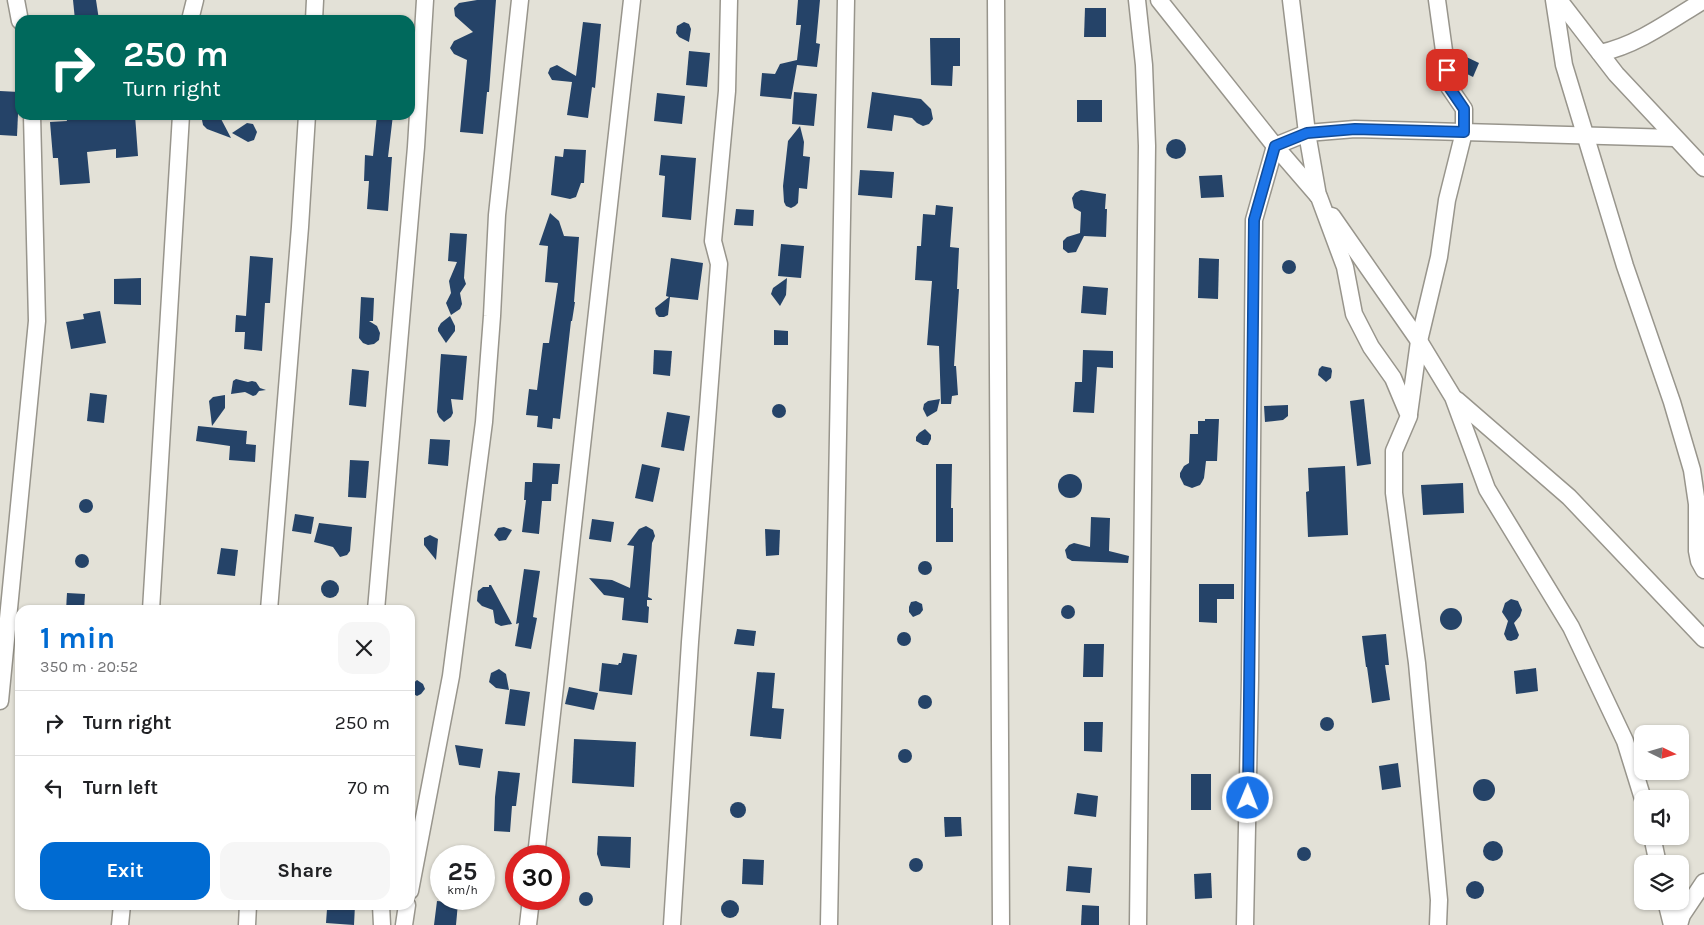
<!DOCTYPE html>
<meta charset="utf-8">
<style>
:root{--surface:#fff;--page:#f6f6f6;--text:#202124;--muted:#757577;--line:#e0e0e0;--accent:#006bd2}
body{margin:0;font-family:Karla,sans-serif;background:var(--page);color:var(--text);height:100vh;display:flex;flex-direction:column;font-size:19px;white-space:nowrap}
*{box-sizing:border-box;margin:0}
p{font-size:16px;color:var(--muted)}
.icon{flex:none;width:28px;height:28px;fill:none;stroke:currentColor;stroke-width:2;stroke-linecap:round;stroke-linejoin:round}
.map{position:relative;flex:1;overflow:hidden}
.sheet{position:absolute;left:15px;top:605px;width:400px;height:305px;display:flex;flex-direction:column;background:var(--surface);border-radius:15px;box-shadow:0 1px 4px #0004}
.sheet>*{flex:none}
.banner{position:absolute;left:15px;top:15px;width:400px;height:105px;border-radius:15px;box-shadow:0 1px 4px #0004;background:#00695c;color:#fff;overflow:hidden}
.needle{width:32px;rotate:95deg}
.buttons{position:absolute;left:1634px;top:725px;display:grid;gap:10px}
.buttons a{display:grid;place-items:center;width:55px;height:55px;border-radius:10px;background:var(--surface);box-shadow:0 1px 4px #0004;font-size:25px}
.speed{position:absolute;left:430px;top:845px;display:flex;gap:10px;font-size:25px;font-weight:700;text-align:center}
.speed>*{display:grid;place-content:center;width:65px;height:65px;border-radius:50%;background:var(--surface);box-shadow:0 1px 4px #0004;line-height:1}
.speed small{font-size:12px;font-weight:400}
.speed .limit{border:8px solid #d22;background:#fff;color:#111}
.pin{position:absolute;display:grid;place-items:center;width:42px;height:42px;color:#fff;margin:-21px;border-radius:10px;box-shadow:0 2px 8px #0006}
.me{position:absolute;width:55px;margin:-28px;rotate:1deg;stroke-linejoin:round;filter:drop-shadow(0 0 4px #0008)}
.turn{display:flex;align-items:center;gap:18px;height:105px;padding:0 25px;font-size:22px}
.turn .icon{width:65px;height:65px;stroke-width:2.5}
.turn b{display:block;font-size:35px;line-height:42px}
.round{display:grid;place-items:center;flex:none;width:52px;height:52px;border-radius:15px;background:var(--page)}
.headline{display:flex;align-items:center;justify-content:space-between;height:85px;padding:0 25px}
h1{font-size:30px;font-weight:700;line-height:38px;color:var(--accent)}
.action{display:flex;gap:10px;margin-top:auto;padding:10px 25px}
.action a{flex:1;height:58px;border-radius:15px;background:var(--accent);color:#fff;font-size:20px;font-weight:700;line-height:58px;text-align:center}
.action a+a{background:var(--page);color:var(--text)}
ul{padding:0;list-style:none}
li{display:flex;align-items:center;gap:15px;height:65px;padding:0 25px;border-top:1px solid var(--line)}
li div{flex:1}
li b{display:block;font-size:19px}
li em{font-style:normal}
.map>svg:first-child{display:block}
.building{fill:#254368}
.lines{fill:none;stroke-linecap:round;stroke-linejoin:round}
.street-casing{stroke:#98958c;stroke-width:19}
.street{stroke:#fff;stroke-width:16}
.route-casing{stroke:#114b97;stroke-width:12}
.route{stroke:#1a73e8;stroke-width:9}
</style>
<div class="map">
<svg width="1704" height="925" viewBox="0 0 1704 925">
<rect width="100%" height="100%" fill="#e3e1d7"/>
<g class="building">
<polygon points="73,0 96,0 99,20 75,20"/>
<polygon points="477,0 496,0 489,92 487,92 483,134 460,132 467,60 454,54 450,48 454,41 473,32 455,16 454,8 459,3"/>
<polygon points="798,0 820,0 816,43 820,44 817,67 797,65 791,99 760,96 762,73 775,74 780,64 797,60 801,25 796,25"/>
<polygon points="1085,8 1106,8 1106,37 1084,37"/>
<polygon points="583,22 601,24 595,88 592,87 588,118 567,115 572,82 552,80 548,73 550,68 557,65 576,76"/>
<polygon points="684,22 689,24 691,29 689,42 679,37 676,33 677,26"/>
<polygon points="930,38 960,38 960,66 953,66 952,86 931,85"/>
<polygon points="689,51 710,53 707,87 686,85"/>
<polygon points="1458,53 1479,63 1473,77 1457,69 1455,59"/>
<polygon points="0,91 19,92 17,136 0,135"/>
<polygon points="794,92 817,94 814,126 792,124"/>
<polygon points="872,92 921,99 931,109 933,119 929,124 923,126 917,123 912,118 894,115 892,131 867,128"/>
<polygon points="657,93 685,96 682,124 654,121"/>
<rect x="1077" y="100" width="25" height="22"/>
<polygon points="85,115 135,115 138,156 116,158 116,149 87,152 90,183 60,185 58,158 53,158 50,122 67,121 66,117"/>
<polygon points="201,115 219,115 231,138 207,129 203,125"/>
<polygon points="377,115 393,115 388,157 392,157 388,211 367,209 369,181 364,181 365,155 373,156"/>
<polygon points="247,123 253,124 257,132 254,140 248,142 232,133"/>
<polygon points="800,126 804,142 803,156 810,157 807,189 799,188 798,203 795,206 791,208 786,206 784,202 783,186 788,141"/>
<circle cx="1176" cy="149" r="10"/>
<polygon points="564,149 586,150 584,183 581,183 576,197 570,199 551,195 555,156 563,157"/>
<polygon points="661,155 696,158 691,220 662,217 665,176 659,175"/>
<polygon points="860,170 894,172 892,198 858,195"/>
<polygon points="1222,175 1224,197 1201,198 1199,176"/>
<polygon points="1081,190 1106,194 1105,209 1107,209 1106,237 1084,236 1076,252 1068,253 1063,249 1063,241 1067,237 1080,233 1081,212 1074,208 1072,198 1075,193"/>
<polygon points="936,205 953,207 950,247 959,248 957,289 959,289 954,366 956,366 958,395 952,396 951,404 941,404 939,346 927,345 932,281 915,280 917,246 921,246 923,214 935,215"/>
<polygon points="736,209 754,210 753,226 734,225"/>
<polygon points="550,213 559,221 564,236 579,237 574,302 575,302 572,321 571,321 560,419 553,418 552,429 537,427 538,416 526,415 529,389 537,390 543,343 549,343 558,283 545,282 548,246 539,245"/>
<polygon points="450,233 467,234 464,278 466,284 460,293 462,304 460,309 451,315 446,303 451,293 449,281 457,262 448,261"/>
<polygon points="781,244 804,246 801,278 778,276"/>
<polygon points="250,256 273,258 270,303 265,303 262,351 244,349 245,332 235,332 236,315 246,316"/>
<polygon points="671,258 703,263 698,300 670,297 668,315 664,317 659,317 656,314 655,308 669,297 666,296"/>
<polygon points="1199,258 1219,259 1218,299 1198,298"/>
<circle cx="1289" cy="267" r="7"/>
<polygon points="141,278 141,305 114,304 114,279"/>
<polygon points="787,278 786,295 780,306 771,294 773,288"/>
<polygon points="1083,286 1108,288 1106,315 1081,313"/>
<polygon points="361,297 374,298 373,321 369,321 377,326 380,333 379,340 374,344 368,345 363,343 359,338"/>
<polygon points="100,311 106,343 71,349 66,322 84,319 83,314"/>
<polygon points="450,316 455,326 455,331 446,343 438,331 438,328 441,323"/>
<polygon points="774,330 788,331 788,345 774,345"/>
<polygon points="654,350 672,351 670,376 653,374"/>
<polygon points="1083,350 1113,351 1113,368 1097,367 1094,413 1073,412 1075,382 1082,382"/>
<polygon points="441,354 467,356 463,400 451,399 453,413 451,417 444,422 439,417 437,412"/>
<polygon points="1322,366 1331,368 1332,371 1331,378 1326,382 1318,375 1319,369"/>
<polygon points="352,369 369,371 366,407 349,405"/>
<polygon points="236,379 248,382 252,381 256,382 260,388 266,390 259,391 256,395 253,396 245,392 231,394 233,381"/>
<polygon points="90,393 107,395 104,423 87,421"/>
<polygon points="225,395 225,408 212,426 209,401 213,397"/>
<polygon points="940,399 937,411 927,417 923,409 924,404 928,401"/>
<polygon points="1364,399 1371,464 1357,466 1350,401"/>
<circle cx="779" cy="411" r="7"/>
<polygon points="1288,405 1288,416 1283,420 1265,422 1264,406"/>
<polygon points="667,412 690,416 684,451 661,447"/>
<polygon points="1205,419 1219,419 1217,461 1206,461 1204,478 1202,482 1200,485 1192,488 1184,485 1180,477 1180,473 1184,466 1189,463 1190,434 1198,434 1198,421 1205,421"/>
<polygon points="198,426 247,431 246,444 256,445 255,462 229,460 230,446 196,441"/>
<polygon points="925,429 931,435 931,439 928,445 923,445 916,441 916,437 919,433"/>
<polygon points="430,439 450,440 448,466 428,464"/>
<polygon points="350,460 369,461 366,498 348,497"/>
<polygon points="533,463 560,464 558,484 552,484 551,501 542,501 539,534 522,532 526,500 524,500 525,482 532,482"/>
<polygon points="642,464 660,468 653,502 635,498"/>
<polygon points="936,464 952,464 951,508 953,508 953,542 936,542"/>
<polygon points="1345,466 1348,535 1308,537 1306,492 1309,491 1308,468"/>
<circle cx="1070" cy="486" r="12"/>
<polygon points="1463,483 1464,513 1423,515 1421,485"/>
<circle cx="86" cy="506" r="7"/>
<polygon points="295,514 314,517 311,534 292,531"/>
<polygon points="1091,517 1110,518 1109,551 1129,556 1128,563 1072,561 1067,558 1065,550 1069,545 1074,543 1090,547"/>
<polygon points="592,519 614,522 611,542 589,539"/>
<polygon points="319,523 352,527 350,551 347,555 340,557 333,547 314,542"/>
<polygon points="646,526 653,530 655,536 652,543 648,597 652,599 652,600 647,600 647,606 649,607 648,623 622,620 624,598 604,595 589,578 612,580 630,588 634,546 627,545 639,529"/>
<polygon points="504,527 512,530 506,540 499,541 494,535 498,528"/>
<polygon points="765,529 780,530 779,555 766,556"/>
<polygon points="430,535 438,539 436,560 424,545 424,538"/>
<polygon points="221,548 238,550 235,576 217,574"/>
<circle cx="82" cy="561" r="7"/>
<circle cx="925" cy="568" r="7"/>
<polygon points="524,569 540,571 533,617 537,618 531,649 515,646 519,623 516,624"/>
<circle cx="330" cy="589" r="9"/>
<polygon points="1199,584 1234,584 1234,599 1217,599 1217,623 1199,622"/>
<polygon points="489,585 491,585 512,624 501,626 495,623 493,610 482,606 477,601 478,591 483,587 489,587"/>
<polygon points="67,593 85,594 84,610 66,610"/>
<polygon points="1511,599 1518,601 1522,610 1520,616 1514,623 1519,635 1517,639 1511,641 1507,640 1504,634 1508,621 1502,612 1505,603"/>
<polygon points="916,601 922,604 923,610 920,614 913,617 909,612 909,607 911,602"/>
<circle cx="1068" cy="612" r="7"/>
<circle cx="1451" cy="619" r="11"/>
<polygon points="737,629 756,631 754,646 734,644"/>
<circle cx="904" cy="639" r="7"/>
<polygon points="1386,634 1389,665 1385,665 1390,700 1372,703 1367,667 1366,667 1362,636"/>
<polygon points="1084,644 1104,644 1103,677 1083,677"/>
<polygon points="623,653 637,655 632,695 599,691 602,663 618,665 619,663 621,663"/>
<polygon points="1536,668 1538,691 1516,694 1514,671"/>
<polygon points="499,669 506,674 509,690 496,688 489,682 491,673"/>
<polygon points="757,672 775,673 772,708 784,709 781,739 750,736"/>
<polygon points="417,680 423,684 425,689 421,694 417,696 410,692 410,686"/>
<polygon points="569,687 598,693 594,710 565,704"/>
<polygon points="510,689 530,692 525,726 505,724"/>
<circle cx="925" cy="702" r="7"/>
<circle cx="1327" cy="724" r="7"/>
<polygon points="1084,722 1103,722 1102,752 1084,751"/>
<polygon points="574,739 636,742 634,787 572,783"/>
<polygon points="455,745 483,749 480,768 459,765"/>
<circle cx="905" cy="756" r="7"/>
<polygon points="1398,763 1401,787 1382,790 1379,766"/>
<polygon points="498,771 520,773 516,806 512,806 510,832 494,831 495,797"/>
<rect x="1191" y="774" width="20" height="36"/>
<circle cx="1484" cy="790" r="11"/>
<polygon points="1077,793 1098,796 1096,817 1074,814"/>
<circle cx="738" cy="810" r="8"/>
<polygon points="944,817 961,817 962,836 945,837"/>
<polygon points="598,836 631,837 630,868 601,866 597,854"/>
<circle cx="1493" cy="851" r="10"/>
<circle cx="1304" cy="854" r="7"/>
<circle cx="916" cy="865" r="7"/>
<polygon points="743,859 764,860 763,885 742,884"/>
<polygon points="1068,866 1092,868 1090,893 1066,891"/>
<polygon points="1211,873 1212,898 1195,899 1194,874"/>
<circle cx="1475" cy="890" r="9"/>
<circle cx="586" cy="899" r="7"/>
<circle cx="730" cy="909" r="9"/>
<polygon points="437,901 458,903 456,925 434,925"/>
<polygon points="337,905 355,905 354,925 326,923 327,909 337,909"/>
<polygon points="1082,905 1099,906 1099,925 1081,925"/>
</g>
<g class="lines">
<defs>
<g id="street">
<polyline points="16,0 20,21"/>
<polyline points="996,0 1001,925"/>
<polyline points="1137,0 1144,65 1147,146 1138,925"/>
<polyline points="1159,0 1275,146 1319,197 1345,267 1354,314 1371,347 1393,378 1409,416 1394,451 1394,493 1417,663 1439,900 1438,925"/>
<polyline points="1291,0 1307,133 1318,196"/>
<polyline points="1554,0 1564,65 1625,266 1672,402 1692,470 1697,504 1697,551 1699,561 1704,570"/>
<polyline points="1559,0 1616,74 1704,168"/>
<polyline points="190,20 195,0"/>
<polyline points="314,20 315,0"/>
<path d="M1600,53C1638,45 1671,20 1704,0"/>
<polyline points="1332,216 1419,341 1453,397 1487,489 1571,627 1625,741 1643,799"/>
<polyline points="1457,400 1569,497 1704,639"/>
<polyline points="1409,414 1419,341 1439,257 1447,200 1464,132 1464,109 1449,87 1437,0"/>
<polyline points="151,610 181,115"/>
<polyline points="269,610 300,227 307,115"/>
<polyline points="376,610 416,147 425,0"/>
<polyline points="0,701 37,321 32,115"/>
<polyline points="1652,836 1658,864"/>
<polyline points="536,856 632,0"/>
<polyline points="410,891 451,676 484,422 492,316 497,215 520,0"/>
<polyline points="1666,901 1672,925"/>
<polyline points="381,905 382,925"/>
<polyline points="120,925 122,905"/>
<polyline points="247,925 248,905"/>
<polyline points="404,925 407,905"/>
<polyline points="528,925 531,899"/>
<polyline points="672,925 690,642 719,264 713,241 727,91 729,0"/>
<polyline points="829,925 846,0"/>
<polyline points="1245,925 1250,679 1254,220 1275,146 1307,133 1355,129 1675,138"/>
<polyline points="1679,925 1682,915 1704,882"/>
</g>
</defs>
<use href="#street" class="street-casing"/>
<use href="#street" class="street"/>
</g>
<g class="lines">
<defs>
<polyline id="route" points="1248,798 1254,220 1275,146 1307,133 1355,129 1464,132 1464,109 1449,87 1447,70"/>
</defs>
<use href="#route" class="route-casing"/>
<use href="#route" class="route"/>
</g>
</svg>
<div class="buttons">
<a><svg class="needle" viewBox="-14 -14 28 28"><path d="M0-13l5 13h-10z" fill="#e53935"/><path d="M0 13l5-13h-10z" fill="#757577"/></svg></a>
<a><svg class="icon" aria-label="sound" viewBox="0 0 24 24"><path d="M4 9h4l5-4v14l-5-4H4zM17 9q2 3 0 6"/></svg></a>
<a><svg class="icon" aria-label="layers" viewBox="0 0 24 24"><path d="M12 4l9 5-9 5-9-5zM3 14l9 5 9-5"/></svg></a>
</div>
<div class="speed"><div>25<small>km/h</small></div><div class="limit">30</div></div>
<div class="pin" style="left:1447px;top:70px;background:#d93025"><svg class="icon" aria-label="arrive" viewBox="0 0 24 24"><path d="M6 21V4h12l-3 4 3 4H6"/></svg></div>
<svg class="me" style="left:1248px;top:798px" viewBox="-20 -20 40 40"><circle r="17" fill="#1a73e8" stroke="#fff" stroke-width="3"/><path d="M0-11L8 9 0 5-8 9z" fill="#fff"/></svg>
<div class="banner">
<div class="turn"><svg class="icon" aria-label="right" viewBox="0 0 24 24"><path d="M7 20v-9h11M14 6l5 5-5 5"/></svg><div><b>250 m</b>Turn right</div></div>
</div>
<section class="sheet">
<div class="headline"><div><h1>1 min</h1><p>350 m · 20:52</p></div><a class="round"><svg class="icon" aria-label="close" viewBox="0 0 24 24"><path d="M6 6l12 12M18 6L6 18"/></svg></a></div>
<ul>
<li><svg class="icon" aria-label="right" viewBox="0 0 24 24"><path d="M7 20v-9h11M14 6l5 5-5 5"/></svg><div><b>Turn right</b></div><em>250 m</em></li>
<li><svg class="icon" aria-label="left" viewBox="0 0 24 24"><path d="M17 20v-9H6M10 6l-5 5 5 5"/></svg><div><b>Turn left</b></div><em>70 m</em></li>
</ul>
<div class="action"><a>Exit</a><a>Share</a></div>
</section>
</div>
